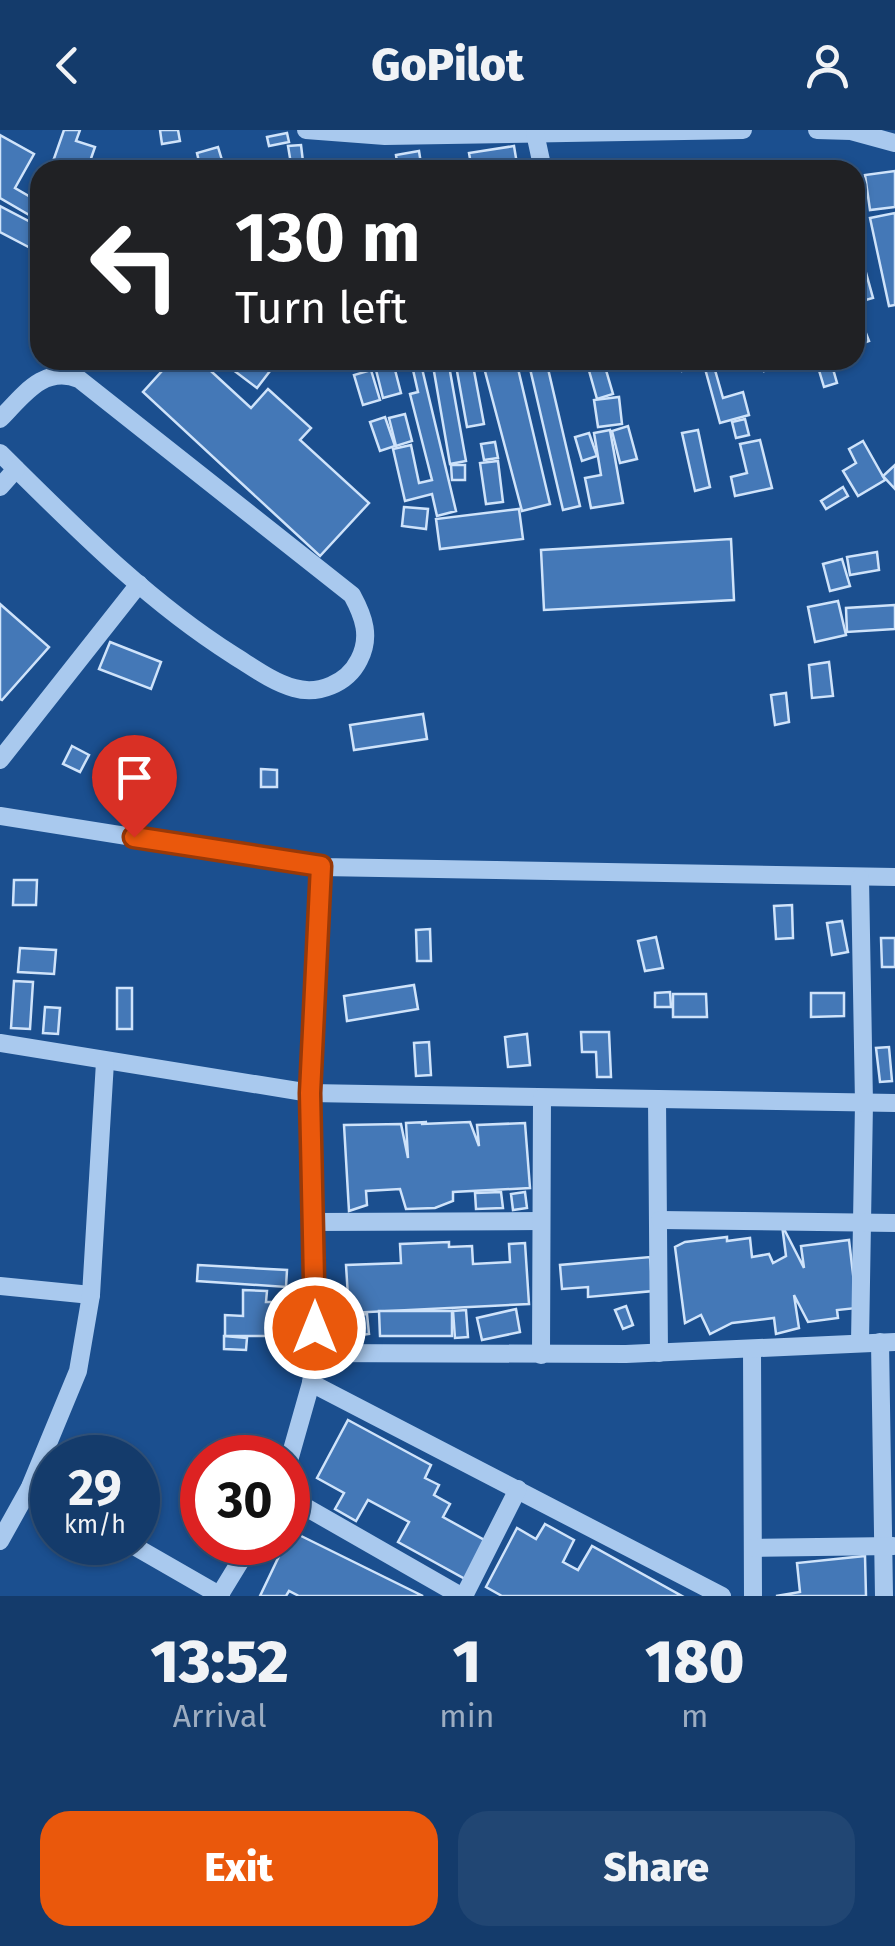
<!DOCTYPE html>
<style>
:root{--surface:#143b6b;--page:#214673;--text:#f1f3f6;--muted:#9dadc1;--line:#33557e;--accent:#ea580c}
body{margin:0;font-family:"Fira Sans",sans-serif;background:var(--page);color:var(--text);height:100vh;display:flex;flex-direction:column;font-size:38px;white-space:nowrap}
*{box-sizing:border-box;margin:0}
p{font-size:32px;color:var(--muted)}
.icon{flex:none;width:55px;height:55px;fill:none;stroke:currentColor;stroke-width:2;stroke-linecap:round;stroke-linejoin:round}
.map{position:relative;height:1466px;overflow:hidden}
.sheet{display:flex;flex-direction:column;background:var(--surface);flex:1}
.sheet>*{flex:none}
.top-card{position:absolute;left:30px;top:30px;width:835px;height:210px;border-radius:30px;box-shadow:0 2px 8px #0004,0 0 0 2px var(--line);background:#202124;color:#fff;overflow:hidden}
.speed{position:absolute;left:30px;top:1305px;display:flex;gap:20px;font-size:50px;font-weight:700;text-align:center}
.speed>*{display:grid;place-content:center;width:130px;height:130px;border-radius:50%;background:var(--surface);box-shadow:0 2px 8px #0004,0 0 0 2px var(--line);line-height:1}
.speed small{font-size:25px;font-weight:400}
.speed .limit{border:15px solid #d22;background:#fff;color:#111}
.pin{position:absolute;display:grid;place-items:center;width:85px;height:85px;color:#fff;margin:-102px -42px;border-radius:50% 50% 50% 0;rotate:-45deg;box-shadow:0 0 10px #0007}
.pin .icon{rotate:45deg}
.me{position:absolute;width:110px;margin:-55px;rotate:0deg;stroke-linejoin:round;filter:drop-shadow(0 0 8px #0008)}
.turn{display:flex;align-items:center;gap:35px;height:210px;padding:0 40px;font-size:45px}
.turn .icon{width:130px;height:130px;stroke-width:2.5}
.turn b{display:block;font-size:70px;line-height:85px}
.eta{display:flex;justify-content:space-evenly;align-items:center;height:170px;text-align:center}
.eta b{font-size:60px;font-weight:800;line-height:70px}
.primary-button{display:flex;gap:20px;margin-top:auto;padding:20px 40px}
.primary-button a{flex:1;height:115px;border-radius:30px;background:var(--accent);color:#fff;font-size:40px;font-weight:800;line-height:115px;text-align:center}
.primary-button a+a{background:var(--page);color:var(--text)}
header{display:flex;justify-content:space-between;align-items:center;height:130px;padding:0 40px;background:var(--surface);font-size:45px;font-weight:800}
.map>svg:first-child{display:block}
.building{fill:#4478b7;stroke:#cfe3fa;stroke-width:2.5}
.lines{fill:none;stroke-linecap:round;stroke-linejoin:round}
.minor{stroke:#a9c9ee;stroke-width:18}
.route-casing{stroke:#983908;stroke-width:25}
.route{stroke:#ea580c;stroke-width:18}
</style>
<header><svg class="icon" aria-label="back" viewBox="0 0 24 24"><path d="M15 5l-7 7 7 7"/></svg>GoPilot<svg class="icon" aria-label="person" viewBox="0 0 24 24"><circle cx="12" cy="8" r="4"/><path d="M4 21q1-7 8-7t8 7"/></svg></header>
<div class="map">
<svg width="895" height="1466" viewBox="0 0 895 1466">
<rect width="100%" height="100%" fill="#1b4f8f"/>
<g class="building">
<polygon points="64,0 80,0 76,11 95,17 87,40 50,40"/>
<polygon points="160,0 178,0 180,11 162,14"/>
<polygon points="287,3 289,12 269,16 267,7"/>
<polygon points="0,5 34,24 15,58 39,72 31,86 0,68"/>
<polygon points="301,15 304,40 292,40 288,16"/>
<polygon points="514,16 518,40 472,40 469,23"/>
<polygon points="218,17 225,40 201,40 197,23"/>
<polygon points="419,21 422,40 398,40 396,25"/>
<polygon points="368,31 369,40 353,40 352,33"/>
<polygon points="387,31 388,40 372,40 371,33"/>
<polygon points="895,41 895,77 870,80 865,45"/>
<polygon points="0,76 40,97 40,123 0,102"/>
<polygon points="895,83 895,175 889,176 870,88"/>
<polygon points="855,103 873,168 855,173"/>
<polygon points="859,185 869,211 855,216 855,187"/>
<polygon points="172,230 199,230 251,278 268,259 311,298 300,310 369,373 320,426 143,262"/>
<polygon points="220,230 255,230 270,241 257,258"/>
<polygon points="420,230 456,381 437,386 432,364 405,371 393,319 411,315 419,353 432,350 410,264 418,262 411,231"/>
<polygon points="432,230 448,230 466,331 450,334"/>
<polygon points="455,230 472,230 484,294 467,297"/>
<polygon points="482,230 516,230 550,374 522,381"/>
<polygon points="528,230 546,230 580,376 563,380"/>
<polygon points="586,230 603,230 613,264 597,269"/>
<polygon points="679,230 695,230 697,236 682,241"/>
<polygon points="758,230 771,230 774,236 764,241"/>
<polygon points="831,232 837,253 824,257 818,237"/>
<polygon points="713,233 723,268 743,262 749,285 720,293 704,235"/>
<polygon points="394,236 401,263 383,268 376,240"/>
<polygon points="371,240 380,270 363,275 354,245"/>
<polygon points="619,267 622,294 598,297 594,270"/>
<polygon points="405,284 412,311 396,316 389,288"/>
<polygon points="385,287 395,316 380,321 370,292"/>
<polygon points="745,289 749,305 736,308 732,292"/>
<polygon points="628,296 637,329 620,333 612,301"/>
<polygon points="610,300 623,373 591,378 585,348 601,345 594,303"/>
<polygon points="698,300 710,357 695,361 682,303"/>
<polygon points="589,303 597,326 582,331 575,307"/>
<polygon points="760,310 772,358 735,366 731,347 747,343 740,314"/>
<polygon points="863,311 885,350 858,366 843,341 856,333 849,319"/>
<polygon points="495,312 498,328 484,330 481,314"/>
<polygon points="498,331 503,372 486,374 480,333"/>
<polygon points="451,335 465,335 465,350 452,350"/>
<polygon points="895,335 895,359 883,346"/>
<polygon points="843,357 848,366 826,379 821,371"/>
<polygon points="404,377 428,379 426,399 402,396"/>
<polygon points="519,379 523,409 440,419 436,389"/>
<polygon points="731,409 734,470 544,480 541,420"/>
<polygon points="877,422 879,440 850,445 847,427"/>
<polygon points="842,429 850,456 830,461 823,434"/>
<polygon points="838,471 846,505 815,512 808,477"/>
<polygon points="0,474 49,517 2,570 0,569"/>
<polygon points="895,475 895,499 847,502 846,478"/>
<polygon points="110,512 161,532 151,559 99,539"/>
<polygon points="829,532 833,566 812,568 809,535"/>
<polygon points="786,563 789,592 775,595 771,565"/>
<polygon points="423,584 427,609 354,620 350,595"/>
<polygon points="72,616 89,625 80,642 63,634"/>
<polygon points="261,639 277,640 277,657 261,657"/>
<polygon points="14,750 37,750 36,775 13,775"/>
<polygon points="792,775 793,808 776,809 774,776"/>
<polygon points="842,791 848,822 832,825 827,793"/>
<polygon points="430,799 431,831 417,831 416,800"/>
<polygon points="656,807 663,838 645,841 638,811"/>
<polygon points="881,808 895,808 895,837 882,837"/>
<polygon points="20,818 56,820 54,844 18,842"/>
<polygon points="14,851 33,852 30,899 11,898"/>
<polygon points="414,855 418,879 347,891 344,866"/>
<rect x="117" y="858" width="15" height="41"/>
<polygon points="670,862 671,877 655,877 655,863"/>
<polygon points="811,863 844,863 844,886 811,887"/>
<polygon points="673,864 706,864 707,887 673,887"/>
<polygon points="45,877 60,878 58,904 43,903"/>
<polygon points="581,902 609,902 611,947 597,947 596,922 582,922"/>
<polygon points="527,904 530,935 508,937 505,907"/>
<polygon points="429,912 431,945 416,946 414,913"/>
<polygon points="889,917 892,951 880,952 876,918"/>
<polygon points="427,992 421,994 470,992 479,1016 477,995 525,993 530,1058 453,1062 453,1071 435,1078 406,1079 400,1059 366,1061 367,1075 349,1081 344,995 401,994 408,1028 406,993"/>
<polygon points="501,1062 503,1078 476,1079 475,1063"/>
<polygon points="525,1062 527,1078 513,1080 511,1064"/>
<polygon points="782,1095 804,1138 801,1116 849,1110 857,1178 837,1180 838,1188 808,1192 794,1165 799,1198 776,1204 774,1188 732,1193 710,1204 701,1185 685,1193 675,1117 685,1112 727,1107 727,1111 750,1108 752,1127 769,1124 773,1133 786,1126"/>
<polygon points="449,1112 449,1117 472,1116 473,1134 510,1132 509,1114 525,1113 529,1174 349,1183 346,1135 401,1133 400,1114"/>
<polygon points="650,1127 653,1161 588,1167 588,1157 562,1159 560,1135"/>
<polygon points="198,1135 287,1140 286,1157 197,1151"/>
<polygon points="243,1160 267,1161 266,1172 284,1172 284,1206 225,1206 225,1185 243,1186"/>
<polygon points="626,1176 633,1195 623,1199 615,1180"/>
<polygon points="516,1179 520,1202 482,1210 477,1188"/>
<polygon points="466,1180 468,1207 455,1208 453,1181"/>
<polygon points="379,1181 452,1181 452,1206 380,1206"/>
<polygon points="367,1184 369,1204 347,1207 344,1187"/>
<polygon points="224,1206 247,1208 246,1220 224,1219"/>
<polygon points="348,1290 431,1335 425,1348 439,1355 434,1365 450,1374 443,1387 488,1412 467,1450 398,1412 409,1392 368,1370 356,1391 335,1379 344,1363 317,1348"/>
<polygon points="545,1394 574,1410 563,1432 578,1440 592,1416 682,1466 502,1466 486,1457 517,1398 536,1409"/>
<polygon points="291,1401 423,1466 299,1466 289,1461 286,1466 260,1466"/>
<polygon points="865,1426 866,1466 776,1466 800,1462 797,1433"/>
</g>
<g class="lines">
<g class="minor">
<polyline points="306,0 385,6 743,0"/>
<polyline points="817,0 851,1 895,13"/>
<polyline points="535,3 543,40"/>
<path d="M0,289C23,266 43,235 79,249L352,465C364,487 371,507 359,530C347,554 318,565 294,558C272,552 251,536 233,525C146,470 73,395 0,323"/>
<polyline points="0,357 16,339"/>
<polyline points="0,630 139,454"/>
<polyline points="0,686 321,737 895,747"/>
<polyline points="860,748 864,973 860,1212"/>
<polyline points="0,913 310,963 895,973"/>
<polyline points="657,969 659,1223"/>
<polyline points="660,1090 895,1093"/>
<polyline points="315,1092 541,1091"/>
<polyline points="0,1156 91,1165"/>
<polyline points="880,1212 884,1466"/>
<polyline points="752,1220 753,1466"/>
<polyline points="315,1223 626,1224 895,1212"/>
<polyline points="541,1225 542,968"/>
<polyline points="311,1253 722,1466"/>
<polyline points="288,1334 311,1253 315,1223 310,963 321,737"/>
<polyline points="30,1357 52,1370"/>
<polyline points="288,1367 461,1466"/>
<polyline points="0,1411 30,1357 78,1241 91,1165 105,932"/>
<polyline points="127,1412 221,1466"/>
<polyline points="753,1418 893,1416"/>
<polyline points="219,1466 252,1412"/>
<polyline points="464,1466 518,1359"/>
</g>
</g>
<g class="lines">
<defs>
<polyline id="route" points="134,707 321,736 310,963 315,1198"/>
</defs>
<use href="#route" class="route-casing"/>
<use href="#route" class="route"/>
</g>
</svg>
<div class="speed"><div>29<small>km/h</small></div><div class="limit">30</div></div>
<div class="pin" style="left:134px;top:707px;background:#d93025"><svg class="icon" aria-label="arrive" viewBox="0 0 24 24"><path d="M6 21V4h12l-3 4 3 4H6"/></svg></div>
<svg class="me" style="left:315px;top:1198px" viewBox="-20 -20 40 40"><circle r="17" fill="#ea580c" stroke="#fff" stroke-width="3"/><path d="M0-11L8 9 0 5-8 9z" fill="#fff"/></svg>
<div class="top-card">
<div class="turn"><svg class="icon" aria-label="left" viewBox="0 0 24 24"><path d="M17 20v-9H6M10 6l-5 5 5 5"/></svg><div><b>130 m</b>Turn left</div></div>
</div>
</div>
<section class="sheet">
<div class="eta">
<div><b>13:52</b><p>Arrival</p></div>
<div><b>1</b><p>min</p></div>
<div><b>180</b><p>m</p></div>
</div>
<div class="primary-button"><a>Exit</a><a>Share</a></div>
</section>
